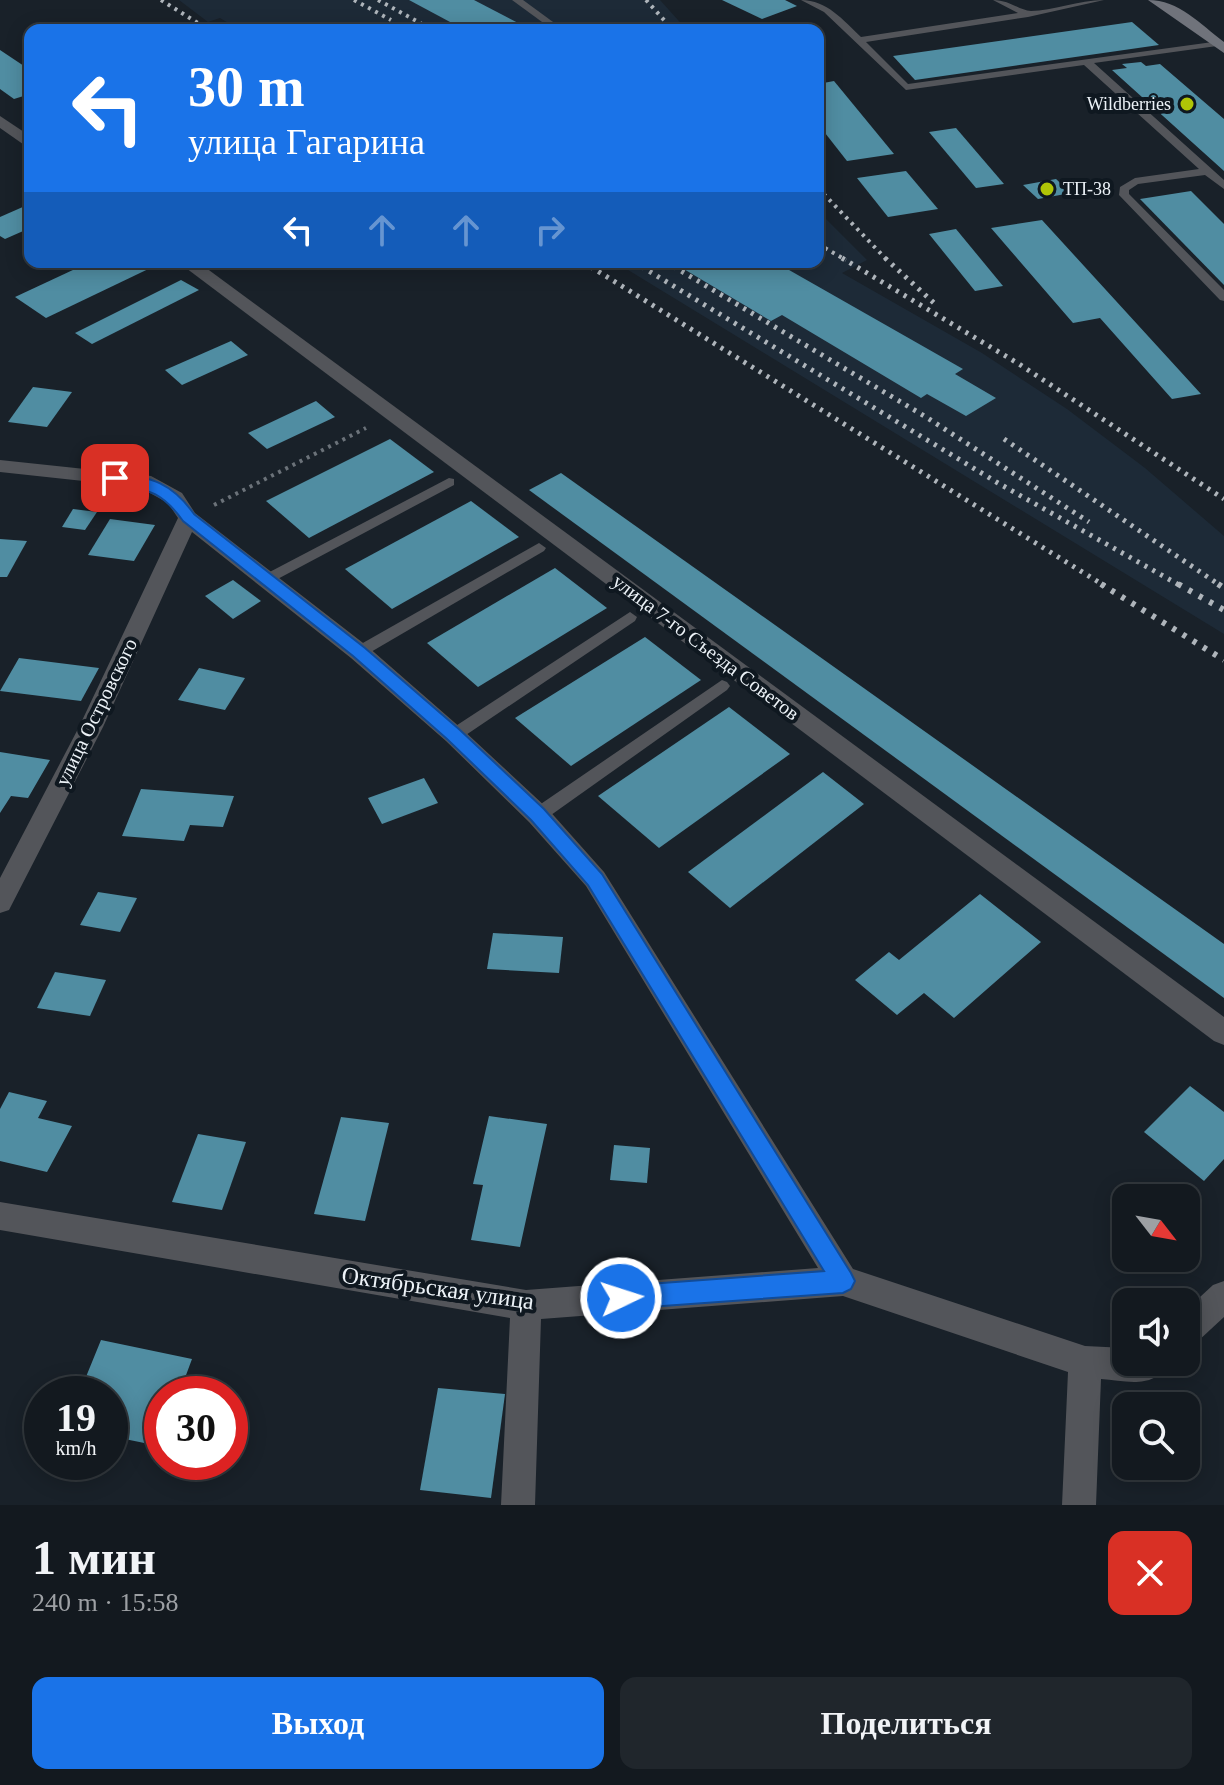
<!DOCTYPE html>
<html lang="ru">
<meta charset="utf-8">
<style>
:root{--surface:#13191f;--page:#20262c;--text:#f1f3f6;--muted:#9da0a4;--line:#32383d;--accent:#1a73e8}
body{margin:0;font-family:Georgia,serif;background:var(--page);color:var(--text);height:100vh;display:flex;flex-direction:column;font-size:30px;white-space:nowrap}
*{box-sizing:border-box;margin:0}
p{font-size:26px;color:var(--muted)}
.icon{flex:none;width:44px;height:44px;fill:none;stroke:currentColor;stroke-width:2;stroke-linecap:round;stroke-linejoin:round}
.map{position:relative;height:1505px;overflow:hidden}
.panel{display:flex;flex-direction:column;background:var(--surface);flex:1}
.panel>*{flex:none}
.banner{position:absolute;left:24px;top:24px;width:800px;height:244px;border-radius:16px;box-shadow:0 4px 20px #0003,0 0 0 2px var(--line);background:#1a73e8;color:#fff;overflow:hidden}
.needle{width:52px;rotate:121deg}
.tools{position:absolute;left:1112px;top:1184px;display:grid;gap:16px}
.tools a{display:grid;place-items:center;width:88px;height:88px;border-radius:16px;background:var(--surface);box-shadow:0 4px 20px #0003,0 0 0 2px var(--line);font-size:40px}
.speed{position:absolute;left:24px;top:1376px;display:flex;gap:16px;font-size:40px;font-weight:700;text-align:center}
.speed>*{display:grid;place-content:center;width:104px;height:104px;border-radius:50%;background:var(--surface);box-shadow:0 4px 20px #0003,0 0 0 2px var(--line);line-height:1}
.speed small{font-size:20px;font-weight:400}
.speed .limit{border:12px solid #d22;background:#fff;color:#111}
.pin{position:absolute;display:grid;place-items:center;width:68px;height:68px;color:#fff;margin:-34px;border-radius:16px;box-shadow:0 4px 12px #0006}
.me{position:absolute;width:88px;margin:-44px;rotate:86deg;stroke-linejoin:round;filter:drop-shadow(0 0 6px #0008)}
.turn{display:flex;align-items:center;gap:28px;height:168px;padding:0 32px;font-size:36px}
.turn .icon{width:104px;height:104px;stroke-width:2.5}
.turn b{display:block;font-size:56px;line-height:68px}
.lanes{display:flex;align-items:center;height:76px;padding:0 32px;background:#0003;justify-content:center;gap:40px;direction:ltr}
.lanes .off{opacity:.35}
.round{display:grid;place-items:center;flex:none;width:84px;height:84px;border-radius:16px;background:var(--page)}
.summary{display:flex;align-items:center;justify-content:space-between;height:136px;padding:0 32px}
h1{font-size:48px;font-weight:700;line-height:60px}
.button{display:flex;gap:16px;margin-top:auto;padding:16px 32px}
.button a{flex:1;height:92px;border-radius:16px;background:var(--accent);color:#fff;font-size:32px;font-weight:700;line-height:92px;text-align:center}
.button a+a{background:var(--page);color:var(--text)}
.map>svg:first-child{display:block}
.built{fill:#1d2a37}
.building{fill:#508da2}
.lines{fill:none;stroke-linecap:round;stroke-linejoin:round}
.path{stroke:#6b7279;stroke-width:4;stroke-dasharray:3 5;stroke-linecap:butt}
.lane{fill:#53555a;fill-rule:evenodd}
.street{fill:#53555a;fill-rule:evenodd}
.secondary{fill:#70737b;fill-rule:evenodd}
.rail-far2{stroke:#afb5bb;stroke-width:4;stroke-dasharray:3 5;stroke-linecap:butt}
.rail-far1{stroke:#afb5bb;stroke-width:5;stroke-dasharray:3 6;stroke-linecap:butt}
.rail{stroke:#afb5bb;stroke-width:6;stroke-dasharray:4 8;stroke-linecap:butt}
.route{fill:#1a73e8;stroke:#114b97;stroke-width:2}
.poi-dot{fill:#afc507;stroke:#0f1820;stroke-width:3}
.labels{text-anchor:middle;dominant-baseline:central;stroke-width:8;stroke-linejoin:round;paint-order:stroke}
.far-poi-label{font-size:18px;fill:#ecf2f7;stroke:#0f1820;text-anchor:end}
.street-label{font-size:20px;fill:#ecf2f7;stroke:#0f1820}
.near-street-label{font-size:24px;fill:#ecf2f7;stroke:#0f1820}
</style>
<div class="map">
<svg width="1224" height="1505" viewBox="0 0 1224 1505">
<rect width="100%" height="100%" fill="#192129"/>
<g class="built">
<polygon points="179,0 660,0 687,30 240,30 220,18 208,22"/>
<polygon points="818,211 867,260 842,273 982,353 1067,409 1145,468 1224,536 1224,634 615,262 818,262"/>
</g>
<g class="building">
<polygon points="409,0 474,0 522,25 509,30 465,30"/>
<polygon points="722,0 785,0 797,6 762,19"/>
<polygon points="1132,22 1159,45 915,80 893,56"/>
<polygon points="0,50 30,70 30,94 14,99 0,89"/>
<polygon points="1141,62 1146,66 1160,64 1224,119 1224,171 1112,70 1127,68 1122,64"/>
<polygon points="834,81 894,154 847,161 818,124 818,84"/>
<polygon points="956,128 1004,184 976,188 929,132"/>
<polygon points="906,171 938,209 888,217 857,178"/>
<polygon points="1056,179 1071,193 1038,199 1023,185"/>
<polygon points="1191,191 1224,224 1224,285 1140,199"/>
<polygon points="25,206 30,209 30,228 5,239 0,236 0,217"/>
<polygon points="1042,220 1201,394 1172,399 1100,318 1073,323 991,228"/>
<polygon points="956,229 1003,286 975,291 929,234"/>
<polygon points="90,262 163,262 46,318 15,297"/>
<polygon points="672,262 775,262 963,369 955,374 996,398 966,416 927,394 921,398 782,315 771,321"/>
<polygon points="181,280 199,290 92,344 75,333"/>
<polygon points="231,341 248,355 182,385 165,370"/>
<polygon points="33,387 72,392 47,427 8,422"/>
<polygon points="316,401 335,417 267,449 248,433"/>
<polygon points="390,439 434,472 309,538 266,501"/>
<polygon points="561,473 1224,944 1224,998 529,490"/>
<polygon points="471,501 519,537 392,609 345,569"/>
<polygon points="73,509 97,512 85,530 62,527"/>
<polygon points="110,519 155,525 134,561 88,555"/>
<polygon points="0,539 27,541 7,577 0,577"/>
<polygon points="555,568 607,608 478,687 427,643"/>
<polygon points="233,580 261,601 233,619 205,596"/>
<polygon points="645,637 701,680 571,766 515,718"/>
<polygon points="19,658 99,668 81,701 0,691"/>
<polygon points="199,668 245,678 225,710 178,700"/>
<polygon points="729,707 790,754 659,848 598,796"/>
<polygon points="0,752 50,760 28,798 11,796 0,813"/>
<polygon points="823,772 864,804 730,908 688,872"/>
<polygon points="424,778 438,803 382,824 368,798"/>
<polygon points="141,789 234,796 223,827 190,825 184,841 122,836"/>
<polygon points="98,892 137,898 120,932 80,925"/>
<polygon points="980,894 1041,942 954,1018 924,993 897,1015 855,980 889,952 899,960"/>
<polygon points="493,933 563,937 559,973 487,969"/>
<polygon points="55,972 106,980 90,1016 37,1008"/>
<polygon points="1190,1086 1224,1112 1224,1159 1204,1181 1144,1132"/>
<polygon points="9,1092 47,1101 38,1118 72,1126 47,1172 0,1161 0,1109"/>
<polygon points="489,1116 547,1124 520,1247 471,1240 483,1185 473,1184"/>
<polygon points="341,1117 389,1123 365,1221 314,1214"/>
<polygon points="198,1134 246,1142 222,1210 172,1202"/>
<polygon points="614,1145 650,1148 647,1183 610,1180"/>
<polygon points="101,1340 192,1359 179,1394 162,1394 159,1446 110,1436 110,1394 79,1394"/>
<polygon points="438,1388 505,1394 491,1498 420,1490"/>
</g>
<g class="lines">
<polyline class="path" points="214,505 366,428"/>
<g class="lane">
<polygon points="512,0 523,0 564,30 553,30"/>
<path d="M801,0C827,0 843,20 861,37L1018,13L993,0C1009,0 1019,10 1031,11C1052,11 1079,0 1104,0L1028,17L866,42L908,84L1220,41V45L1217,46L1094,63L1224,180V189L1205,175L1138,184L1129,190V194L1224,290V301L1220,300L1119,195L1120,187L1135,178L1199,169L1084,65L906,90L824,12Z"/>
<polygon points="449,478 454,479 454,485 272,582 267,584 260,579 262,576"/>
<polygon points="539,543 546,548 544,551 364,656 354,656 351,652 354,648"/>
<polygon points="630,612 637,617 635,621 460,739 448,739 446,735 448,731"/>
<polygon points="722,680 727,682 730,686 727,690 544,820 532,820 530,815 532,810"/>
</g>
<g class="street">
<polygon points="0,116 30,136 30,149 0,128"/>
<polygon points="178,262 198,262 1224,1017 1224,1045 1214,1041"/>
<path d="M0,460L151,476L182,493L195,513L367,646L462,729L547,808L604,872L853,1269L1085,1346L1126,1348V1362H1168C1156,1390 1126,1381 1101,1379L1096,1505H1062L1068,1372L843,1296L541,1319L535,1505H501L510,1318L0,1230V1202L526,1290L818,1268L586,886L529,822L446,741L351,658L192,532L103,727L9,910L0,913V878L79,727L178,518L168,503L139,487L0,472Z"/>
<polygon points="1224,1281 1224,1317 1197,1342 1186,1347 1186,1310 1213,1285"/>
</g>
<path class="secondary" d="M1148,0C1179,0 1200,24 1224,42V53Z"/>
<g class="rail-far2">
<polyline points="161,0 209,30"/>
<polyline points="354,0 391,20"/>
<polyline points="378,0 433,30"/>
<polyline points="646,0 673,30"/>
<polyline points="818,188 887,260"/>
<polyline points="818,244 846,260"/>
</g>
<g class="rail-far1">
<polyline points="842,258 1019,364 1224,499"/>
<polyline points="885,258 934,303"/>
<polyline points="583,262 1105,586"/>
<polyline points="634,262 998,483 1181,586"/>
<polyline points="666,262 926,417 1089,522"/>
<polyline points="1004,439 1221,586"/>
</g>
<g class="rail">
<polyline points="1101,584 1224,660"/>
<polyline points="1178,584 1224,610"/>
<polyline points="1218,584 1224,588"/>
</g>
</g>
<path class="route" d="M115,473C152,477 172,483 194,514L365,648L460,730L544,809L602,874L851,1273L855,1281L851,1289L843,1293L621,1309L613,1306L609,1298L613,1290L621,1286L824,1271L588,885L531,820L447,739L353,656L183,521C160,489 146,490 110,482L108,478Z"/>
<g class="poi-dot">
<circle cx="1187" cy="104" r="8"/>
<circle cx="1047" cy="189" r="8"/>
</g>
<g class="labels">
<g class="far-poi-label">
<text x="1171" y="104">Wildberries</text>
<text x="1063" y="189" text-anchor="start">ТП-38</text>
</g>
<g class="street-label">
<text transform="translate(706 647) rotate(37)">улица 7-го Съезда Советов</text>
<text transform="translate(96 712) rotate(-64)">улица Островского</text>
</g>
<g class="near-street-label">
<text transform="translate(438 1288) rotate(8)">Октябрьская улица</text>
</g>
</g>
</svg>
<div class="tools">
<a><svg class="needle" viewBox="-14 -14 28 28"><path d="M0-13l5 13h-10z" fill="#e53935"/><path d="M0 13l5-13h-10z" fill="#9da0a4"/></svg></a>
<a><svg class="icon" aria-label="sound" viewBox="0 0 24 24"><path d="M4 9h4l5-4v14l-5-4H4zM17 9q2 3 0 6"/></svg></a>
<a><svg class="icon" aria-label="search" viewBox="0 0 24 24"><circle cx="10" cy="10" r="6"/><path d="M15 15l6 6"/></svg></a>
</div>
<div class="speed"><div>19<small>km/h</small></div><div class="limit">30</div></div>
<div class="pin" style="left:115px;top:478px;background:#d93025"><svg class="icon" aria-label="arrive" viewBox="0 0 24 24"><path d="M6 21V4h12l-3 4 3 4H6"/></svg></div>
<svg class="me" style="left:621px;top:1298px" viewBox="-20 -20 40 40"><circle r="17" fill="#1a73e8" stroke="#fff" stroke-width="3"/><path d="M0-11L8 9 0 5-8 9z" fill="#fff"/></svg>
<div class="banner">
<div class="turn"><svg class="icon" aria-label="left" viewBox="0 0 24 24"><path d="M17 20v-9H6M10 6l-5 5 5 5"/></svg><div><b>30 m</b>улица Гагарина</div></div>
<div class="lanes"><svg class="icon" aria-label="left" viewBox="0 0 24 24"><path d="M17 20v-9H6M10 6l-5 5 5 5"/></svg><svg class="icon off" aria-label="ahead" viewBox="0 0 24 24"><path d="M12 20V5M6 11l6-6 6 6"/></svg><svg class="icon off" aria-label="ahead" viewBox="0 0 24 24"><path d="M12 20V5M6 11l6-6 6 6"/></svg><svg class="icon off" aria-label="right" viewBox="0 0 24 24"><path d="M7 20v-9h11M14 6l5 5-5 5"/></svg></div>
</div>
</div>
<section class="panel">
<div class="summary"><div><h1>1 мин</h1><p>240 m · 15:58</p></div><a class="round" style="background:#d93025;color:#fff"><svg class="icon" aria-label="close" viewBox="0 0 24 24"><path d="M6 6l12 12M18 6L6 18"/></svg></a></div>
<div class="button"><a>Выход</a><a>Поделиться</a></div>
</section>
